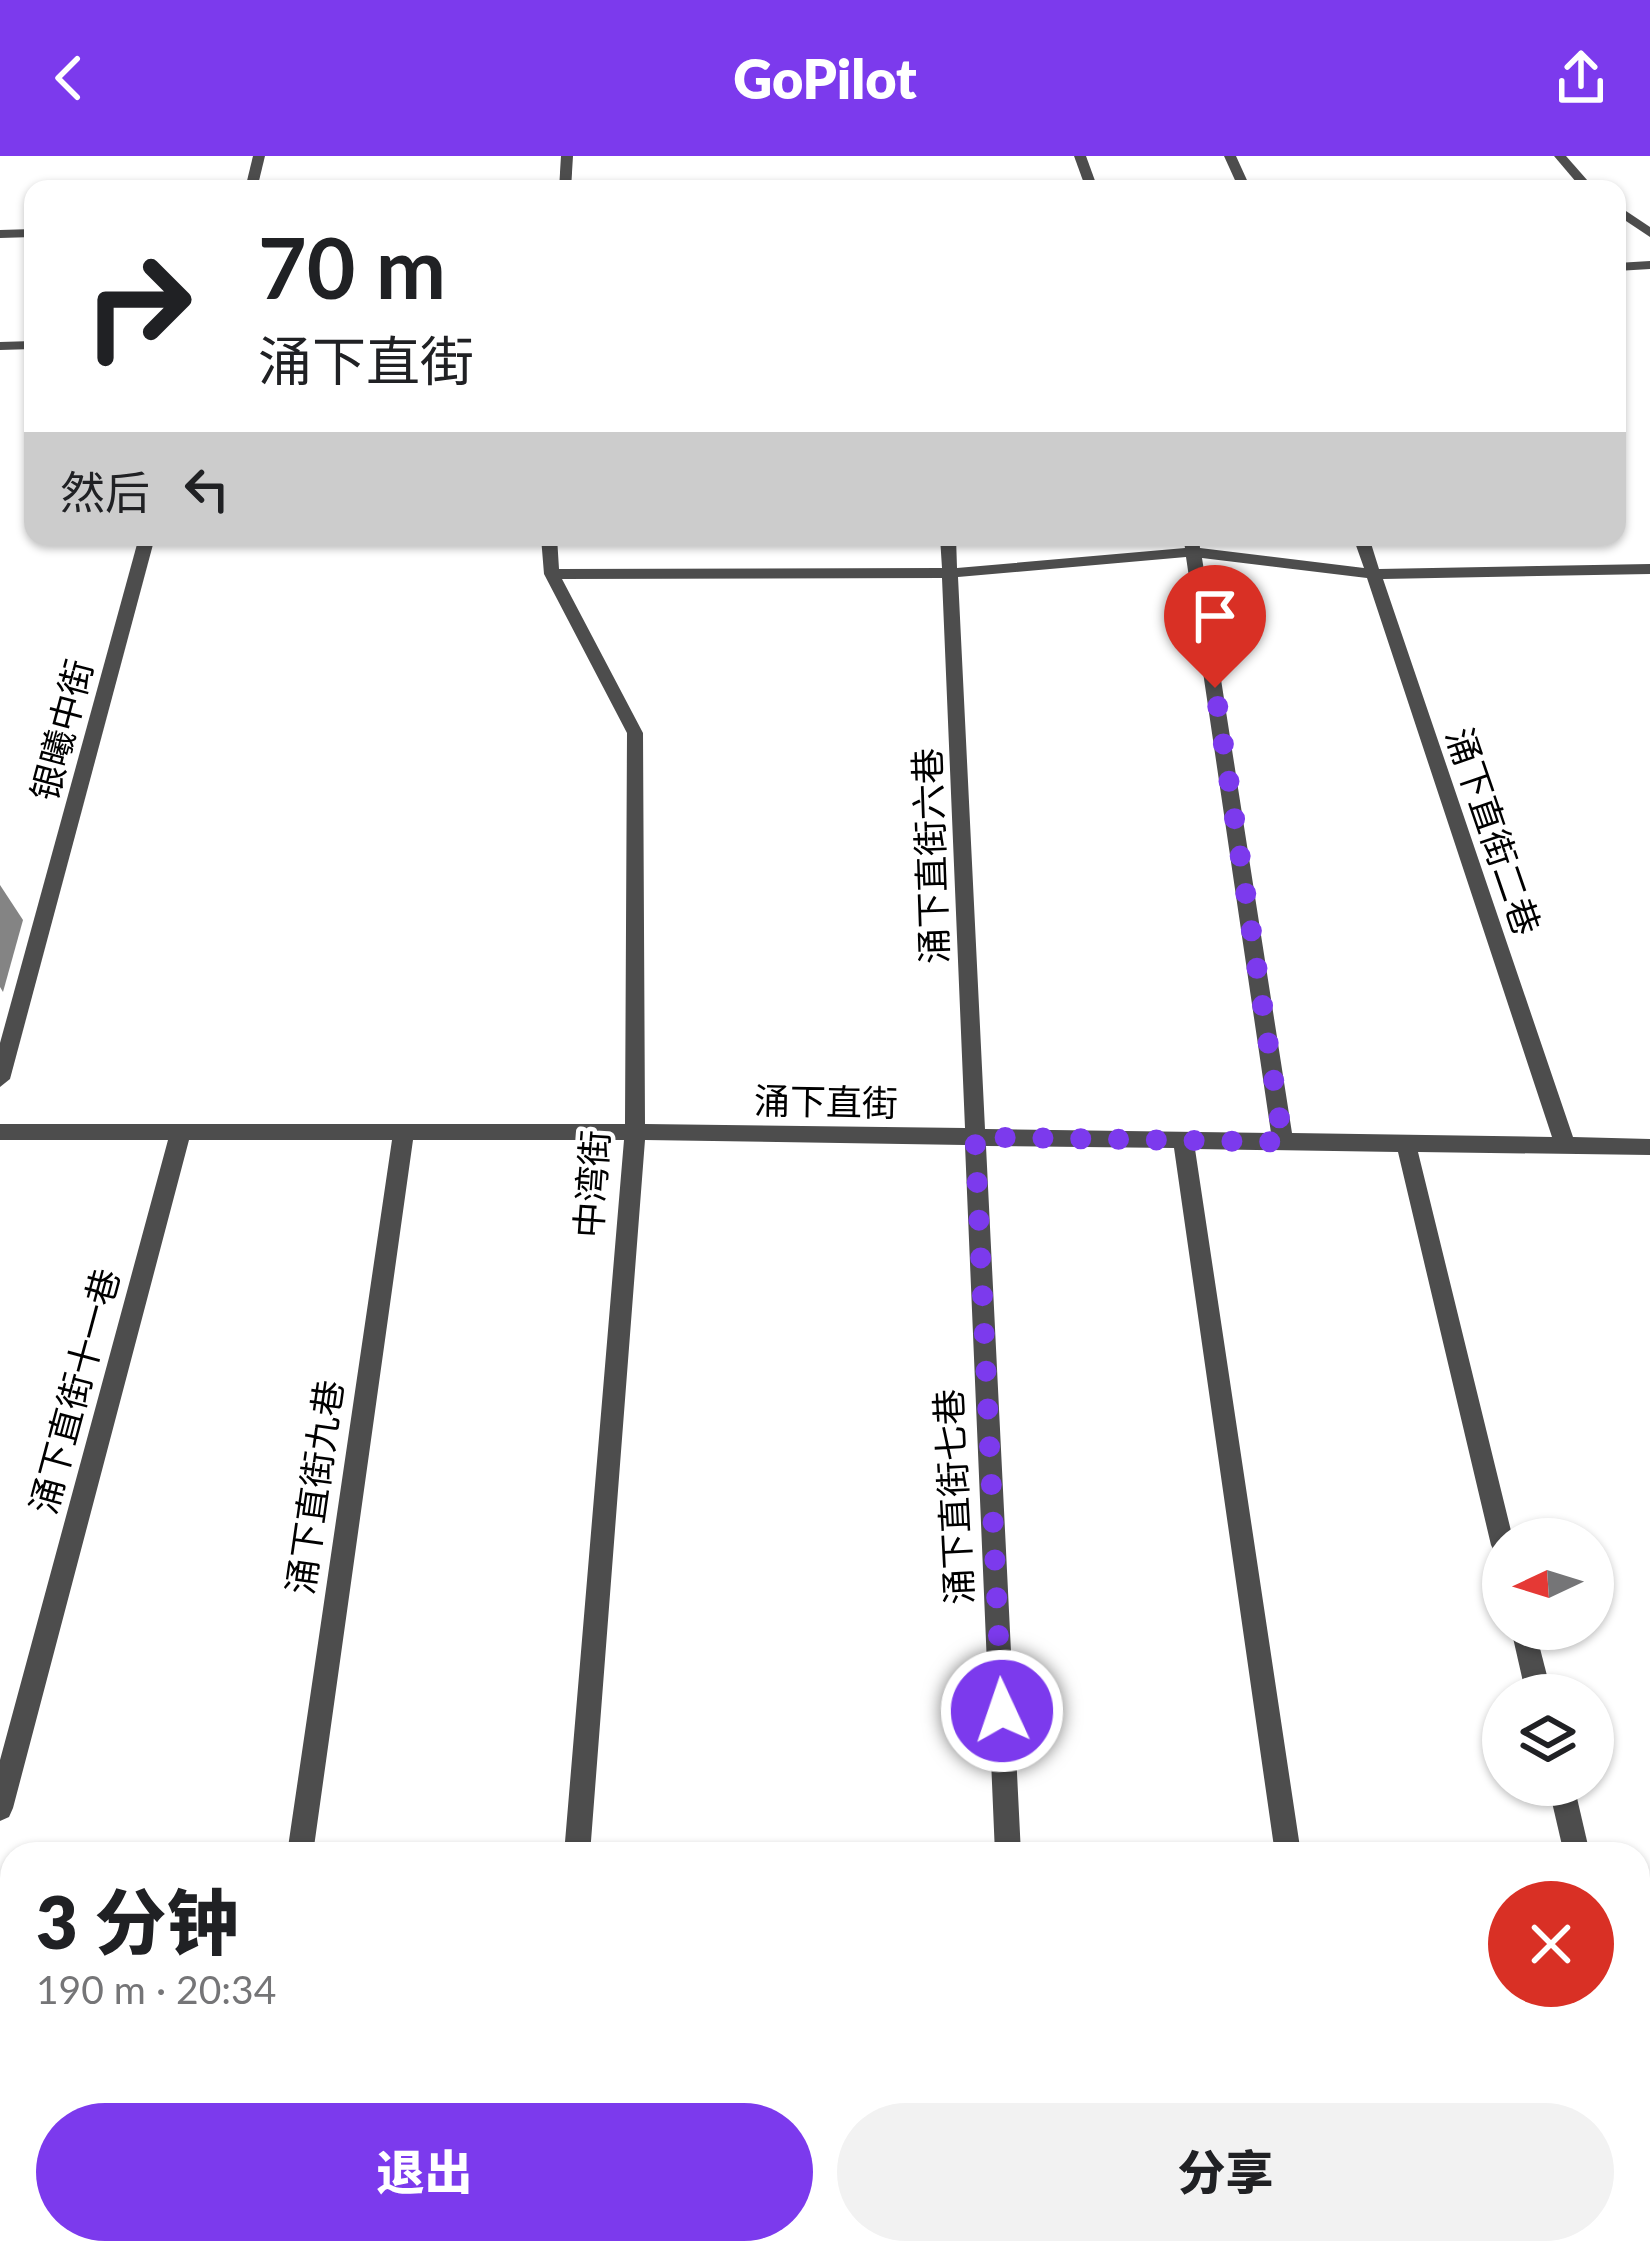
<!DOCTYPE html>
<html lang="zh">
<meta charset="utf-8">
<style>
:root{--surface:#fff;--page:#f2f2f2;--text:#202124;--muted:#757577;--accent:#7c3aed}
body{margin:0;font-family:Lato,"Noto Sans SC",sans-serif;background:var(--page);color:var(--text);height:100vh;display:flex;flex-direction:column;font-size:45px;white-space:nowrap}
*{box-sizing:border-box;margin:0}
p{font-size:39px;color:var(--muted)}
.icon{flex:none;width:66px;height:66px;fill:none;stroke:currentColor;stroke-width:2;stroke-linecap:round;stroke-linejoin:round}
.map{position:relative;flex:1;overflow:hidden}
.panel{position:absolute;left:0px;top:1686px;width:1650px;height:423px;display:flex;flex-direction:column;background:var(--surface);border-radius:36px 36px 0 0;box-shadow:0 3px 9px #0004}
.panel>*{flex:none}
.banner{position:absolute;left:24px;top:24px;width:1602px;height:366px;border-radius:24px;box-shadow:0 3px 9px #0004;background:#fff;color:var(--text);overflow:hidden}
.needle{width:78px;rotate:266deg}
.controls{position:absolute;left:1482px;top:1362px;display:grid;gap:24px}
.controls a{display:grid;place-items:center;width:132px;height:132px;border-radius:50%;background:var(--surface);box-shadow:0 3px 9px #0004;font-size:60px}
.pin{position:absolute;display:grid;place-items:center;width:102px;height:102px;color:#fff;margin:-123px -51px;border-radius:50% 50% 50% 0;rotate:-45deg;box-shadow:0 0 12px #0007}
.pin .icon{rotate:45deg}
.me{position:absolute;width:132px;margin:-66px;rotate:357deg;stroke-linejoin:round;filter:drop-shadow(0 0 9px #0008)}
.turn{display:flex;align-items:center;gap:42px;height:252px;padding:0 36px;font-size:54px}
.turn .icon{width:156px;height:156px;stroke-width:2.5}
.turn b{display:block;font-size:84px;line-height:102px}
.then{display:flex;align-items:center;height:114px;padding:0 36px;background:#0003;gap:24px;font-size:45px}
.round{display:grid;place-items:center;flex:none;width:126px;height:126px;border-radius:63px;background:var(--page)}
.overview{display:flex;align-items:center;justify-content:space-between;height:204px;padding:0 36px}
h1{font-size:72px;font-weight:800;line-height:90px}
.action{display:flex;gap:24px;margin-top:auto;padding:24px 36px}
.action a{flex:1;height:138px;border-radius:72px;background:var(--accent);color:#fff;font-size:48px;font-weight:800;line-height:138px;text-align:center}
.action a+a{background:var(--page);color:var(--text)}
header{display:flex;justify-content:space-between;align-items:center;height:156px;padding:0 36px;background:var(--accent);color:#fff;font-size:54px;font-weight:800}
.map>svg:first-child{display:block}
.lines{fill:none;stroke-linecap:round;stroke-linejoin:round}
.minor{fill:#4d4d4d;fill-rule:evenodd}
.shaded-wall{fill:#848484}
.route{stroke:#7c3aed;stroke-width:21;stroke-dasharray:0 37.8}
.labels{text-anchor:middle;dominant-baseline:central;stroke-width:9;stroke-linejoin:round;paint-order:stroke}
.street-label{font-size:36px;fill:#000;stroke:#fff}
</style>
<header><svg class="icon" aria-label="back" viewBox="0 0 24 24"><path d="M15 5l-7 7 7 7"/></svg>GoPilot<svg class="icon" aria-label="share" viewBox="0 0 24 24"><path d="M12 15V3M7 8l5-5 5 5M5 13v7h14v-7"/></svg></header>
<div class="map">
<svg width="1650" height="2108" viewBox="0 0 1650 2108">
<rect width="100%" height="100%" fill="#fff"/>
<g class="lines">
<g class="minor">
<polygon points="253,0 265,0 257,33 245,33"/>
<polygon points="561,0 573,0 571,33 559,33"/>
<polygon points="1074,0 1086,0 1098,33 1086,33"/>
<polygon points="1224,0 1236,0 1251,33 1239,33"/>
<polygon points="1554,0 1566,0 1595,33 1582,33"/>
<polygon points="1617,49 1650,71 1650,81 1617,59"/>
<polygon points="33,73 33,81 0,82 0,74"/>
<polygon points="1650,105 1650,113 1617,115 1617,107"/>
<polygon points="33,185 33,193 0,194 0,186"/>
<polygon points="139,381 155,381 10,923 0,931 0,887"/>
<path d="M541,381H557L559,413L942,412L940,381H956L957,412L1185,392L1183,381H1199L1200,392L1364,412L1353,381H1369L1379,413L1650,408V418L1383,423L1573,981L1650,983V999L1418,996L1513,1383H1503V1401L1495,1397L1491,1389L1398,996L1195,993L1301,1698H1275L1174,992L986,990L1021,1698H995L965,989L645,984L590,1698H564L624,984H413L313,1698H287L392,984H189L13,1652L9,1661L0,1665V1604L168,984H0V968H625L627,577L544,418ZM1186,401L1271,977L985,973L958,421ZM1202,402L1367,422L1552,981L1292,977ZM942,422L965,972L645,968L643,577L562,423Z"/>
<polygon points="1511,1473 1535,1473 1552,1539 1526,1539"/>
<polygon points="1548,1629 1574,1629 1590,1698 1564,1698"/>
<polygon points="227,2097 257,2097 255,2108 225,2108"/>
<polygon points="531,2097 561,2097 560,2108 530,2108"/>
<rect x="1012" y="2097" width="30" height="11"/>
</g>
</g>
<polygon class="shaded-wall" points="0,729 23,764 3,836 0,831"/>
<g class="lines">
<polyline class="route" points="1002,1555 975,981 1283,986 1215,532"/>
</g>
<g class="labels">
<g class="street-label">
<text transform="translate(61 574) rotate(-75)">银曦中街</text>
<text transform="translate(1494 675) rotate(71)">涌下直街二巷</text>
<text transform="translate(930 700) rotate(-92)">涌下直街六巷</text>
<text transform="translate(826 945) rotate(1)">涌下直街</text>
<text transform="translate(591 1028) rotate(-86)">中湾街</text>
<text transform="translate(74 1235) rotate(-75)">涌下直街十一巷</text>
<text transform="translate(314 1331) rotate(-82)">涌下直街九巷</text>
<text transform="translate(953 1341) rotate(-93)">涌下直街七巷</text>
</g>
</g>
</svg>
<div class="controls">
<a><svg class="needle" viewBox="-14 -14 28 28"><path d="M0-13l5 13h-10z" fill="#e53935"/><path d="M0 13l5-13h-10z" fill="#757577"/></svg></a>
<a><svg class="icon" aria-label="layers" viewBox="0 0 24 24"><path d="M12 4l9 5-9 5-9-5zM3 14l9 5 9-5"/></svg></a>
</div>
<div class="pin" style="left:1215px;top:532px;background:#d93025"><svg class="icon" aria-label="arrive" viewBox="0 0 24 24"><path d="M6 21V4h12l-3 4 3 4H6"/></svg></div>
<svg class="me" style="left:1002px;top:1555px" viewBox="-20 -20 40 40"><circle r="17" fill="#7c3aed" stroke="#fff" stroke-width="3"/><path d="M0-11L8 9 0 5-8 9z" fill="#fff"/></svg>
<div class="banner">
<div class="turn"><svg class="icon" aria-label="right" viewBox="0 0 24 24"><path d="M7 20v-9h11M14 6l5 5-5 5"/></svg><div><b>70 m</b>涌下直街</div></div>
<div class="then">然后<svg class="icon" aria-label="left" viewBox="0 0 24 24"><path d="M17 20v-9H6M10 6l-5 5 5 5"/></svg></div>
</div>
<section class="panel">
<div class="overview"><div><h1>3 分钟</h1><p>190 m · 20:34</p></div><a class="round" style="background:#d93025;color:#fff"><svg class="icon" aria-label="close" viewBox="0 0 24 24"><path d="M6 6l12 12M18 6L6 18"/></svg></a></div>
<div class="action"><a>退出</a><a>分享</a></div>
</section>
</div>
